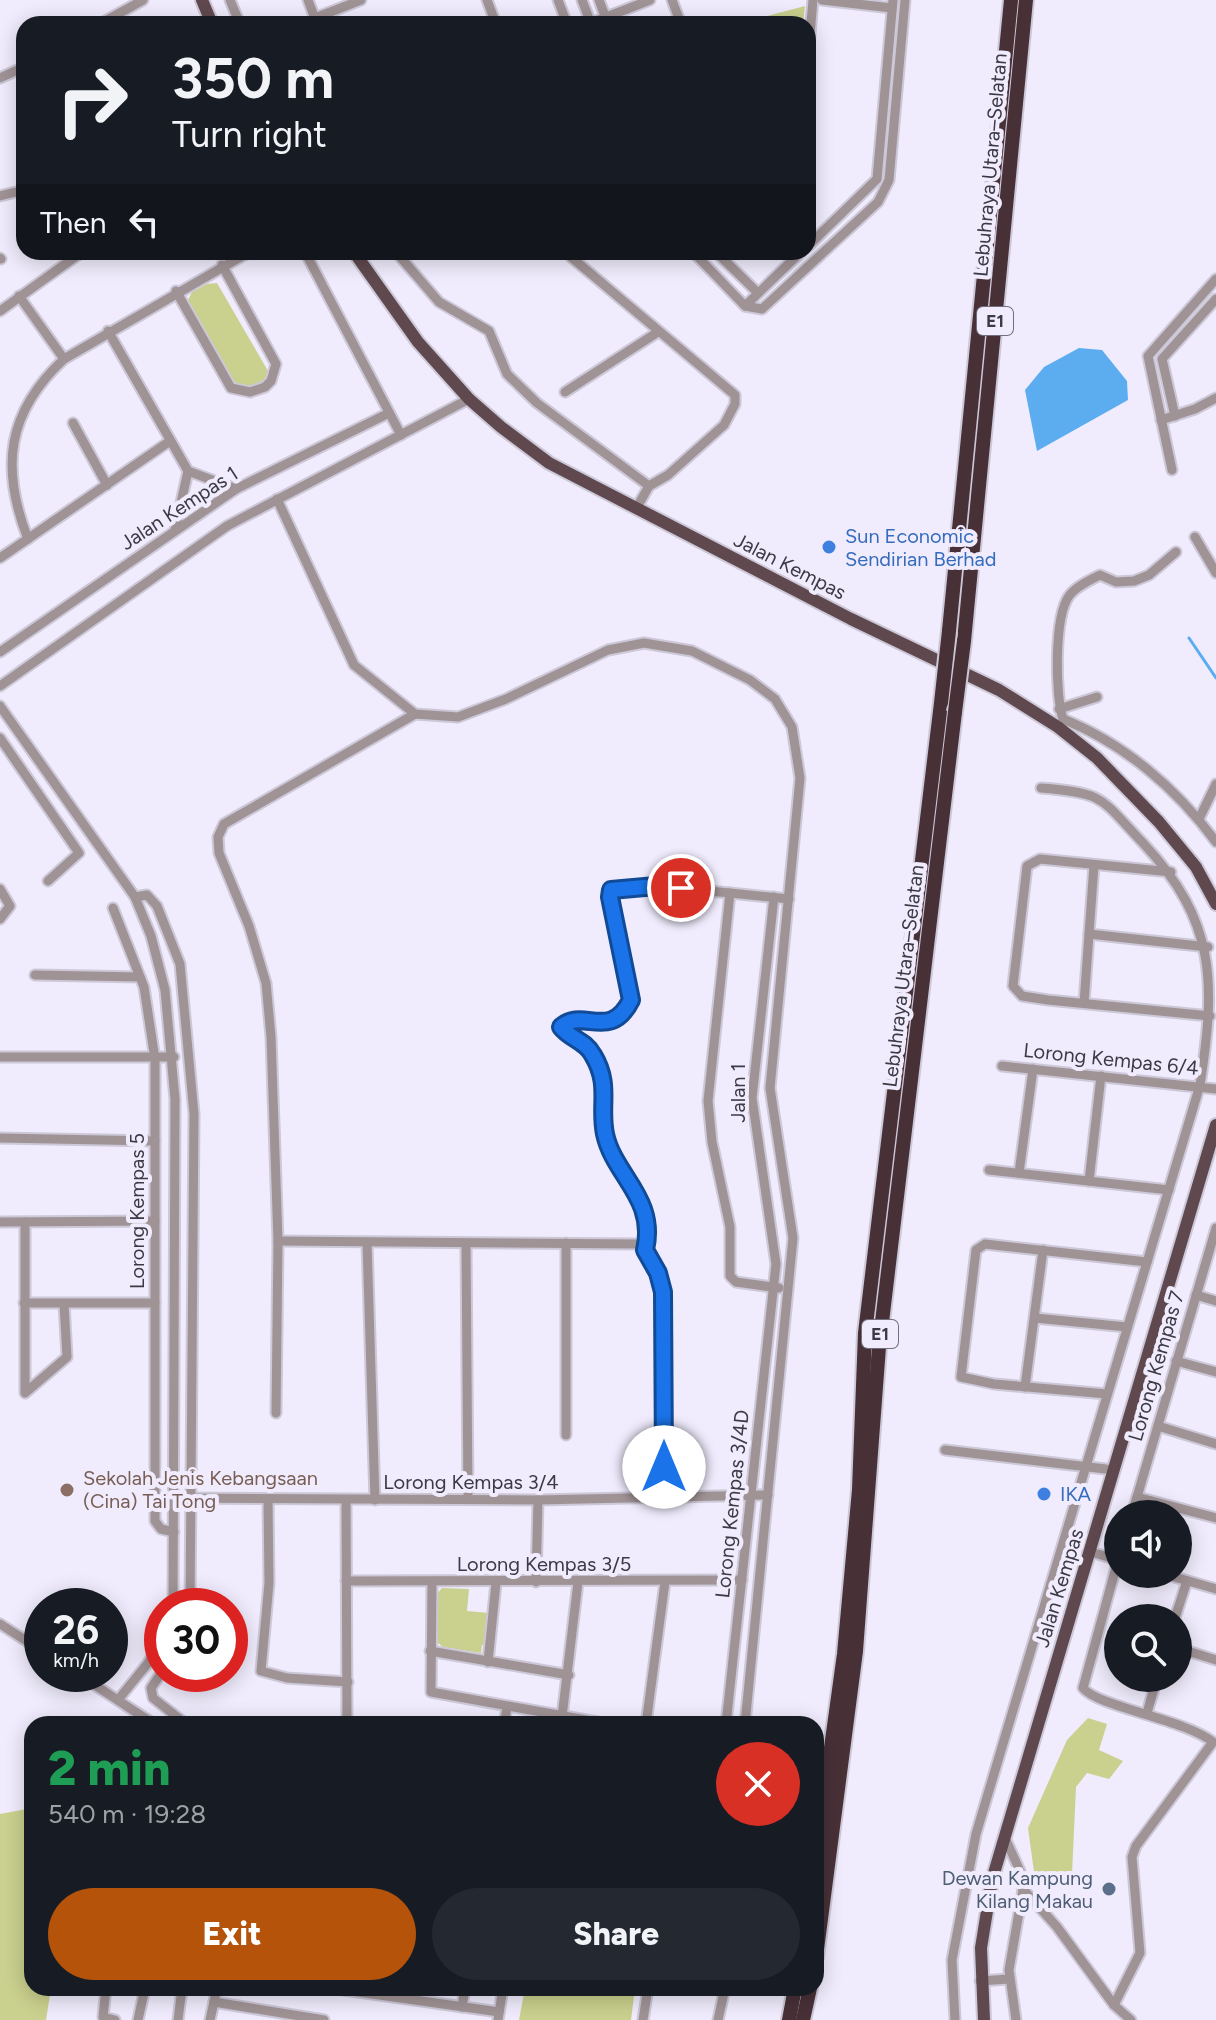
<!DOCTYPE html>
<meta charset="utf-8">
<style>
:root{--surface:#171b24;--page:#242831;--text:#f1f3f6;--muted:#9ea1a6;--accent:#b45309}
body{margin:0;font-family:Figtree,sans-serif;background:var(--page);color:var(--text);height:100vh;display:flex;flex-direction:column;font-size:30px;white-space:nowrap}
*{box-sizing:border-box;margin:0}
p{font-size:26px;color:var(--muted)}
.icon{flex:none;width:44px;height:44px;fill:none;stroke:currentColor;stroke-width:2;stroke-linecap:round;stroke-linejoin:round}
.map{position:relative;flex:1;overflow:hidden}
.sheet{position:absolute;left:24px;top:1716px;width:800px;height:280px;display:flex;flex-direction:column;background:var(--surface);border-radius:24px;box-shadow:0 4px 20px #0003}
.sheet>*{flex:none}
.banner{position:absolute;left:16px;top:16px;width:800px;height:244px;border-radius:24px;box-shadow:0 4px 20px #0003;background:#171b24;color:var(--text);overflow:hidden}
.controls{position:absolute;left:1104px;top:1500px;display:grid;gap:16px}
.controls a{display:grid;place-items:center;width:88px;height:88px;border-radius:50%;background:var(--surface);box-shadow:0 4px 20px #0003;font-size:40px}
.speed{position:absolute;left:24px;top:1588px;display:flex;gap:16px;font-size:40px;font-weight:700;text-align:center}
.speed>*{display:grid;place-content:center;width:104px;height:104px;border-radius:50%;background:var(--surface);box-shadow:0 4px 20px #0003;line-height:1}
.speed small{font-size:20px;font-weight:400}
.speed .limit{border:12px solid #d22;background:#fff;color:#111}
.pin{position:absolute;display:grid;place-items:center;width:68px;height:68px;color:#fff;margin:-34px;border:4px solid #fff;border-radius:50%;box-shadow:0 2px 8px #0007}
.me{position:absolute;width:88px;margin:-44px;rotate:0deg;stroke-linejoin:round;filter:drop-shadow(0 0 6px #0008)}
.turn{display:flex;align-items:center;gap:28px;height:168px;padding:0 24px;font-size:36px}
.turn .icon{width:104px;height:104px;stroke-width:2.5}
.turn b{display:block;font-size:56px;line-height:68px}
.then{display:flex;align-items:center;height:76px;padding:0 24px;background:#0003;gap:16px;font-size:30px}
.round{display:grid;place-items:center;flex:none;width:84px;height:84px;border-radius:42px;background:var(--page)}
.summary{display:flex;align-items:center;justify-content:space-between;height:136px;padding:0 24px}
h1{font-size:48px;font-weight:800;line-height:60px;color:#1e9e55}
.button{display:flex;gap:16px;margin-top:auto;padding:16px 24px}
.button a{flex:1;height:92px;border-radius:48px;background:var(--accent);color:#fff;font-size:32px;font-weight:800;line-height:92px;text-align:center}
.button a+a{background:var(--page);color:var(--text)}
.map>svg:first-child{display:block}
.green{fill:#cad08d}
.water{fill:#5cadf0}
.lines{fill:none;stroke-linecap:round;stroke-linejoin:round}
.stream{stroke:#5cadf0;stroke-width:3}
.minor-casing{stroke:#ccc8d8;stroke-width:13}
.major-casing{stroke:#ccc8d8;stroke-width:16}
.highway-casing{stroke:#ccc8d8;stroke-width:18}
.minor{stroke:#a09396;stroke-width:9}
.major{stroke:#5f494f;stroke-width:12}
.highway{stroke:#483037;stroke-width:14}
.highway-bridge-casing{stroke:#ccc8d8;stroke-width:18;stroke-linecap:butt}
.highway-bridge{stroke:#483037;stroke-width:14}
.route-casing{stroke:#114b97;stroke-width:20}
.route{stroke:#1a73e8;stroke-width:14}
.shop-dot{fill:#3f7fe0;stroke:#f0ecfd;stroke-width:3}
.education-dot{fill:#8d6e63;stroke:#f0ecfd;stroke-width:3}
.service-dot{fill:#5c6f8a;stroke:#f0ecfd;stroke-width:3}
.labels{text-anchor:middle;dominant-baseline:central;stroke-width:8;stroke-linejoin:round;paint-order:stroke}
.shield{fill:#f0ecfd;stroke:#726f7c;stroke-width:2}
.shield-label{font-size:18px;font-weight:bold;fill:#3c3a44}
.street-label{font-size:20px;fill:#3c3a44;stroke:#f0ecfd}
.shop-label{font-size:20px;fill:#366cbe;stroke:#f0ecfd;text-anchor:start}
.education-label{font-size:20px;fill:#785e54;stroke:#f0ecfd;text-anchor:start}
.service-label{font-size:20px;fill:#4e5e75;stroke:#f0ecfd;text-anchor:end}
</style>
<div class="map">
<svg width="1216" height="2020" viewBox="0 0 1216 2020">
<rect width="100%" height="100%" fill="#f0ecfd"/>
<g class="green">
<polygon points="805,6 803,24 771,24 767,16"/>
<polygon points="217,283 268,371 264,386 249,392 235,386 188,300 192,292 207,284"/>
<polygon points="442,1588 469,1589 467,1611 489,1613 486,1645 482,1645 481,1653 443,1647 438,1643 435,1596"/>
<polygon points="1088,1718 1107,1724 1099,1750 1123,1761 1109,1779 1087,1773 1076,1787 1072,1874 1035,1879 1028,1828 1067,1740"/>
<polygon points="32,1808 32,1988 51,1988 46,2020 0,2020 0,1814"/>
<polygon points="525,1988 635,1988 631,2020 519,2020"/>
</g>
<polygon class="water" points="1079,348 1102,350 1127,381 1128,400 1037,451 1025,390 1044,367"/>
<g class="lines">
<polyline class="stream" points="1189,638 1216,678"/>
<defs>
<g id="minor">
<polyline points="230,0 240,24"/>
<polyline points="308,0 317,24"/>
<polyline points="487,0 496,24"/>
<polyline points="558,0 567,24"/>
<polyline points="582,0 591,24"/>
<polyline points="599,0 608,24"/>
<polyline points="672,0 681,24"/>
<polyline points="822,0 892,8"/>
<polyline points="315,18 361,0"/>
<polyline points="591,23 650,0"/>
<polyline points="100,24 143,0"/>
<polyline points="808,57 813,0"/>
<polyline points="0,78 24,67"/>
<polyline points="0,196 24,190"/>
<polyline points="808,246 877,179 893,0"/>
<polyline points="305,252 401,435"/>
<polyline points="396,252 439,302 489,331 507,374 537,403 649,486"/>
<polyline points="693,252 745,306 762,309 878,202 889,180 905,0"/>
<polyline points="716,252 758,293"/>
<polyline points="571,257 735,395 735,404 724,425 668,475 649,486 636,509"/>
<polyline points="0,258 1,259"/>
<polyline points="176,291 231,388 250,392 265,387 271,381 276,364 222,265"/>
<polyline points="19,296 64,359"/>
<polyline points="745,306 801,252"/>
<polyline points="0,311 82,252"/>
<polyline points="108,331 188,471 236,489"/>
<polyline points="565,392 658,332"/>
<polyline points="1175,416 1162,359 1216,299"/>
<polyline points="1161,420 1195,409 1216,398"/>
<polyline points="73,423 107,485"/>
<polyline points="1172,470 1148,356 1216,279"/>
<polyline points="277,499 354,665 415,714 458,717 506,699 608,650 644,643 692,651 750,680 775,699 792,727 800,778 770,1088 793,1238 745,1724"/>
<polyline points="175,530 188,471"/>
<polyline points="1195,537 1216,573"/>
<path d="M28,539C0,467 7,412 64,359L249,252"/>
<polyline points="0,558 170,441"/>
<polyline points="0,652 236,489 389,413"/>
<polyline points="0,686 227,526 469,399"/>
<polyline points="0,706 135,897 151,936 165,990 175,1099 173,1606"/>
<polyline points="1059,709 1097,697"/>
<path d="M1063,719C1055,695 1054,617 1069,596C1075,587 1090,580 1100,575L1116,582L1134,581L1149,575L1176,552"/>
<path d="M1063,719C1125,744 1177,789 1216,842"/>
<polyline points="0,738 79,853 48,881"/>
<polyline points="1199,819 1216,784"/>
<polyline points="1171,872 1040,859 1027,866 1013,986 1022,996 1048,1000 1210,1016"/>
<polyline points="0,889 10,906 0,919"/>
<polyline points="135,897 147,895 157,906 180,964 194,1114 190,1606"/>
<polyline points="113,908 144,987 155,1059 155,1521 161,1529 174,1532"/>
<polyline points="1089,934 1208,947"/>
<polyline points="35,975 140,977"/>
<polyline points="1084,1003 1094,865"/>
<polyline points="0,1057 174,1057"/>
<polyline points="1002,1066 1216,1089"/>
<polyline points="0,1138 155,1141"/>
<polyline points="989,1170 1169,1190"/>
<polyline points="1019,1173 1033,1069"/>
<polyline points="1089,1181 1101,1076"/>
<polyline points="1,1222 155,1221"/>
<polyline points="25,1222 25,1393 67,1357 64,1304"/>
<polyline points="278,1241 638,1244 658,1273 663,1292 664,1496"/>
<polyline points="367,1243 375,1500"/>
<polyline points="466,1245 468,1499"/>
<path d="M645,1250C657,1198 614,1175 605,1134C599,1105 611,1085 593,1055C585,1040 570,1039 561,1027C583,1007 610,1042 631,1000L610,897L611,890L656,886L730,893"/>
<polyline points="779,1288 736,1282 730,1276 730,1227 712,1142 708,1101 730,893 789,899"/>
<polyline points="1196,1295 1216,1301"/>
<polyline points="24,1303 155,1303"/>
<polyline points="1035,1318 1127,1327"/>
<polyline points="1176,1361 1216,1372"/>
<polyline points="1025,1387 1043,1250"/>
<polyline points="1107,1394 994,1384 961,1377 976,1250 985,1244 1147,1262"/>
<polyline points="276,1413 278,1241 271,1037 266,983 249,926 219,853 218,837 224,824 415,714"/>
<polyline points="1158,1426 1216,1444"/>
<polyline points="566,1435 566,1243"/>
<polyline points="945,1450 1114,1470"/>
<polyline points="1137,1497 1216,1518"/>
<polyline points="174,1498 538,1500 768,1495"/>
<polyline points="268,1499 269,1583 261,1671 287,1678 348,1682"/>
<polyline points="346,1500 347,1724"/>
<polyline points="1132,1514 1216,1228"/>
<polyline points="1091,1552 1118,1560"/>
<polyline points="1164,1574 1216,1589"/>
<polyline points="346,1581 742,1580"/>
<polyline points="432,1582 431,1692 608,1724"/>
<polyline points="536,1582 538,1500"/>
<polyline points="1175,1618 1187,1581"/>
<polyline points="0,1624 42,1651"/>
<polyline points="1178,1648 1216,1660"/>
<polyline points="430,1651 569,1675"/>
<polyline points="488,1662 496,1583"/>
<polyline points="162,1672 151,1688 153,1698 186,1724"/>
<polyline points="78,1674 154,1724"/>
<polyline points="118,1700 148,1663 162,1639"/>
<polyline points="1147,1713 1157,1678"/>
<polyline points="562,1717 578,1582"/>
<polyline points="504,1724 507,1708"/>
<polyline points="646,1724 665,1582"/>
<polyline points="726,1724 776,1264 752,1098 774,897"/>
<polyline points="1005,1838 1020,1871 1023,1889 1009,1970 1016,2020"/>
<polyline points="1023,1889 1057,1927 1114,2005 1131,2020"/>
<polyline points="980,1981 1009,1979"/>
<polyline points="106,1988 103,2017 115,2020"/>
<polyline points="330,1988 499,2012"/>
<polyline points="214,2002 324,2020"/>
<path d="M1114,2005L1140,1953L1132,1857L1136,1846L1213,1742C1184,1719 1098,1707 1083,1688L1118,1560"/>
<polyline points="462,2007 465,1988"/>
<polyline points="138,2020 145,1988"/>
<polyline points="178,2020 182,1988"/>
<polyline points="210,2020 217,1988"/>
<polyline points="498,2020 503,1988"/>
<polyline points="643,2020 648,1988"/>
<polyline points="718,2020 725,1988"/>
<path d="M955,2020L952,1960L976,1834L1200,1085C1216,982 1216,921 1143,843C1100,798 1106,793 1041,788"/>
</g>
<g id="major">
<polyline points="202,0 212,24"/>
<polyline points="354,252 418,342 469,399 501,427 549,463 851,619 999,690 1058,727 1097,758 1159,822 1196,867 1216,904"/>
<polyline points="984,2020 981,1948 992,1880 1216,1125"/>
</g>
<g id="highway">
<polyline points="949,631 1011,0"/>
<polyline points="964,641 1026,0"/>
<polyline points="816,1856 844,1654 859,1490 865,1333 941,703"/>
<polyline points="816,1957 856,1651 879,1347 955,712"/>
<polyline points="789,2020 795,1988"/>
<polyline points="803,2020 810,1988"/>
</g>
</defs>
<use href="#minor" class="minor-casing"/>
<use href="#major" class="major-casing"/>
<use href="#highway" class="highway-casing"/>
<use href="#minor" class="minor"/>
<use href="#major" class="major"/>
<use href="#highway" class="highway"/>
<defs>
<g id="highway-bridge">
<polyline points="941,703 949,631"/>
<polyline points="955,712 964,641"/>
</g>
</defs>
<use href="#highway-bridge" class="highway-bridge-casing"/>
<use href="#highway-bridge" class="highway-bridge"/>
</g>
<g class="lines">
<defs>
<path id="route" d="M664,1467L663,1292L658,1273L645,1250C657,1198 614,1176 605,1134C599,1105 611,1085 593,1055C585,1040 570,1039 561,1027C583,1007 610,1042 631,1000L610,897L611,890L656,886L681,888"/>
</defs>
<use href="#route" class="route-casing"/>
<use href="#route" class="route"/>
</g>
<g class="shop-dot">
<circle cx="829" cy="547" r="8"/>
<circle cx="1044" cy="1494" r="8"/>
</g>
<circle class="education-dot" cx="67" cy="1490" r="8"/>
<circle class="service-dot" cx="1109" cy="1889" r="8"/>
<g class="labels">
<g class="shield">
<rect x="977" y="307" width="36" height="28" rx="6"/>
<rect x="862" y="1320" width="36" height="28" rx="6"/>
</g>
<g class="shield-label">
<text x="995" y="321">E1</text>
<text x="880" y="1334">E1</text>
</g>
<g class="street-label">
<text transform="translate(990 165) rotate(-85)">Lebuhraya Utara–Selatan</text>
<text transform="translate(179 508) rotate(-33)">Jalan Kempas 1</text>
<text transform="translate(790 566) rotate(27)">Jalan Kempas</text>
<text transform="translate(903 976) rotate(-83)">Lebuhraya Utara–Selatan</text>
<text transform="translate(1111 1059) rotate(6)">Lorong Kempas 6/4</text>
<text transform="translate(738 1093) rotate(-90)">Jalan 1</text>
<text transform="translate(137 1211) rotate(-90)">Lorong Kempas 5</text>
<text transform="translate(1156 1366) rotate(-74)">Lorong Kempas 7</text>
<text x="471" y="1482">Lorong Kempas 3/4</text>
<text transform="translate(732 1504) rotate(-84)">Lorong Kempas 3/4D</text>
<text x="544" y="1564">Lorong Kempas 3/5</text>
<text transform="translate(1059 1588) rotate(-73)">Jalan Kempas</text>
</g>
<g class="shop-label">
<text x="845" y="536">Sun Economic<tspan x="845" dy="23">Sendirian Berhad</tspan></text>
<text x="1060" y="1494">IKA</text>
</g>
<g class="education-label">
<text x="83" y="1478">Sekolah Jenis Kebangsaan<tspan x="83" dy="23">(Cina) Tai Tong</tspan></text>
</g>
<g class="service-label">
<text x="1093" y="1878">Dewan Kampung<tspan x="1093" dy="23">Kilang Makau</tspan></text>
</g>
</g>
</svg>
<div class="controls">
<a><svg class="icon" aria-label="sound" viewBox="0 0 24 24"><path d="M4 9h4l5-4v14l-5-4H4zM17 9q2 3 0 6"/></svg></a>
<a><svg class="icon" aria-label="search" viewBox="0 0 24 24"><circle cx="10" cy="10" r="6"/><path d="M15 15l6 6"/></svg></a>
</div>
<div class="speed"><div>26<small>km/h</small></div><div class="limit">30</div></div>
<div class="pin" style="left:681px;top:888px;background:#d93025"><svg class="icon" aria-label="arrive" viewBox="0 0 24 24"><path d="M6 21V4h12l-3 4 3 4H6"/></svg></div>
<svg class="me" style="left:664px;top:1467px" viewBox="-20 -20 40 40"><circle r="19" fill="#fff"/><path d="M0-13L10 11 0 6-10 11z" fill="#1a73e8"/></svg>
<div class="banner">
<div class="turn"><svg class="icon" aria-label="right" viewBox="0 0 24 24"><path d="M7 20v-9h11M14 6l5 5-5 5"/></svg><div><b>350 m</b>Turn right</div></div>
<div class="then">Then<svg class="icon" aria-label="left" viewBox="0 0 24 24"><path d="M17 20v-9H6M10 6l-5 5 5 5"/></svg></div>
</div>
<section class="sheet">
<div class="summary"><div><h1>2 min</h1><p>540 m · 19:28</p></div><a class="round" style="background:#d93025;color:#fff"><svg class="icon" aria-label="close" viewBox="0 0 24 24"><path d="M6 6l12 12M18 6L6 18"/></svg></a></div>
<div class="button"><a>Exit</a><a>Share</a></div>
</section>
</div>
